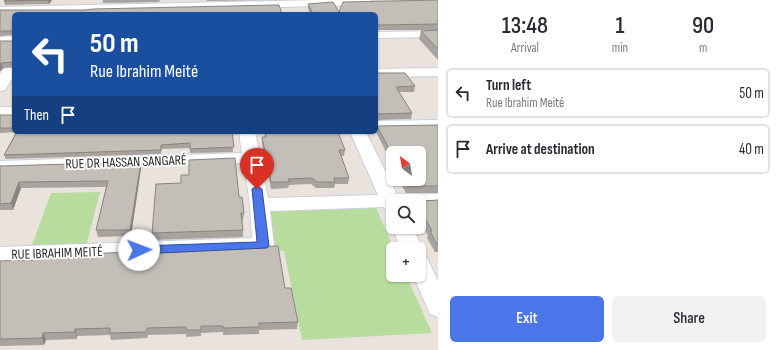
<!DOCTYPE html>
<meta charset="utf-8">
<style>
:root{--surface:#fff;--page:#f2f2f3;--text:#2b2b33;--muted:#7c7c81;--line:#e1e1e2;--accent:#4b76e9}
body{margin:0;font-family:"Sofia Sans Condensed",sans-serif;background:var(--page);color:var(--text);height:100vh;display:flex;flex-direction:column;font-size:15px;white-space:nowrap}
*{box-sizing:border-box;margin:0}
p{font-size:13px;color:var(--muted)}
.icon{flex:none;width:22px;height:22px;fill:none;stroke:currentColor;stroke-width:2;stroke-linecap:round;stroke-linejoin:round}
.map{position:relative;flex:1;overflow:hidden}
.side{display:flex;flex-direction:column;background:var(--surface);width:340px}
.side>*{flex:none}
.hud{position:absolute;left:12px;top:12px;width:366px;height:122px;border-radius:6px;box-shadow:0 1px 3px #0004;background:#1a4fa0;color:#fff;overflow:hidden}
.needle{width:26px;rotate:329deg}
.buttons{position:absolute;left:386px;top:146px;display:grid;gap:8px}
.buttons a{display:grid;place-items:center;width:40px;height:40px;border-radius:6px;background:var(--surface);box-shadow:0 1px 3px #0004;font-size:20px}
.pin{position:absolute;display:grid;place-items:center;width:34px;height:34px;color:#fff;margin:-41px -17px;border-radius:50% 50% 50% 0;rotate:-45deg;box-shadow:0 0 4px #0007}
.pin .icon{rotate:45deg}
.me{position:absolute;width:44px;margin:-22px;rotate:88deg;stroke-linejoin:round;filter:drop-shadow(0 0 3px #0008)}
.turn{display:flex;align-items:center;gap:14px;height:84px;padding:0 12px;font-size:18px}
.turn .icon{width:52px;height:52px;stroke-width:2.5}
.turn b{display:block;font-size:28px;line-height:34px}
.then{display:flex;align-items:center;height:38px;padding:0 12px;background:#0003;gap:8px;font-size:15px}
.eta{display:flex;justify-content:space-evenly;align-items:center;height:68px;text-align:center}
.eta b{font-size:24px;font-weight:600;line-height:28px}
.primary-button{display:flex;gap:8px;margin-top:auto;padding:8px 12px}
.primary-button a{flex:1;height:46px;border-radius:6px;background:var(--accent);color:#fff;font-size:16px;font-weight:600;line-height:46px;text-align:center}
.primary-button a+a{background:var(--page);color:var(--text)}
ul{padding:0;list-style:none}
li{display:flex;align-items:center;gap:12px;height:50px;margin:0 8px 6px;padding:0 4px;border:2px solid var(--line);border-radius:6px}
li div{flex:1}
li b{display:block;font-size:15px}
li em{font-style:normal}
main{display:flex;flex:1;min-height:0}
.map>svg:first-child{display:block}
.green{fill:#b8dc9e}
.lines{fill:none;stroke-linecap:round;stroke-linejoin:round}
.minor-casing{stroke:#cbcfda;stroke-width:2}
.minor{fill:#fff;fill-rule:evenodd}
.wall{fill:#a8a39e}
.shaded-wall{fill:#888581}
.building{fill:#c3beb8;stroke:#888581}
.route{fill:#4b76e9;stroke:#314d97}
.labels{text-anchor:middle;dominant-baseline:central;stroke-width:3.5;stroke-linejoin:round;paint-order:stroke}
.street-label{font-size:14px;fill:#2a2a2a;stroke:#fff}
</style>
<main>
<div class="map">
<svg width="438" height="350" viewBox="0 0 438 350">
<rect width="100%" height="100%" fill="#eae3dd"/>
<g class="green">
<polygon points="100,192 86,246 31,248 51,193"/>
<polygon points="376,208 394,249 393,275 406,275 432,333 302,340 284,251 276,251 268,212"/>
</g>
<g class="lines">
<defs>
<g id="minor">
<polygon points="318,0 371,0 372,2 367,5 0,13 0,7"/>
<polygon points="438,31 438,37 376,38 376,32"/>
<polygon points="14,36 14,44 0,45 0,37"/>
<polygon points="8,68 14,68 14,76 5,90 0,91 0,74 3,69"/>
<polygon points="438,68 438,76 376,77 376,69"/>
<rect x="0" y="107" width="14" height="10"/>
<polygon points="438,120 438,130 376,131 376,121"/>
<polygon points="239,132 255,132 268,198 378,195 350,132 366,132 397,195 438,194 438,206 419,207 419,201 393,201 393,212 386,210 384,207 270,211 274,245 270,250 263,252 0,263 0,247 252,238 250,205 244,163 0,171 0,161 242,153"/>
<polygon points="393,225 393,227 412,227 423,249 420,254 419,249 401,249 392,227"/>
<polygon points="419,256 427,258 438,281 438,317 430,314 413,275 419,275"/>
</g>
</defs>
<use href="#minor" class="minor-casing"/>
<use href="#minor" class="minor"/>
</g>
<g class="wall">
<polygon points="5,0 52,0 49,4 5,5 4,1"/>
<polygon points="103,0 160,0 159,2 103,3"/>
<polygon points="206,0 266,0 207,1"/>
<polygon points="438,0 438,30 376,30 376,14 310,14 308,9 308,4 339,12"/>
<polygon points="0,10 282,14 0,36"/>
<polygon points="438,30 438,60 419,39 421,31"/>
<polygon points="0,41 14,41 14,67 3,68 0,71"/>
<polygon points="376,73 415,86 414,92 399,92 412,113 411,119 376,120"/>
<polygon points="0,115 14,115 14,132 232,132 233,152 190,153 190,148 162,149 161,154 6,159 4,155 16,132 0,133"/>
<polygon points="438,125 438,193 406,193 398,179 419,179 393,153 393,166 376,132 377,126"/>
<polygon points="264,132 338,132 345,150 344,156 341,156 349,178 348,184 335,184 334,188 316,188 311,184 289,185 288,188 271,189 262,143 262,137 265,137"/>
<polygon points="0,166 141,168 131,236 98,237 96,230 106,187 21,188 13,210 0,210"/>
<polygon points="412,195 421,201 438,200 438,252 435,252 427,238 428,236 419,219 419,201 411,201"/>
<polygon points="239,197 244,213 243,220 242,220 243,230 243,237 152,240 152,233"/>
<polygon points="0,261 285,288 298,322 297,329 259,330 259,334 223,335 223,332 201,333 201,336 186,337 186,334 148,335 147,338 111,340 110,335 77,336 77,339 46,340 44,345 0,346"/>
</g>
<g class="shaded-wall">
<polygon points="48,0 52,0 49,4"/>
<polygon points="1,63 3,68 0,71 0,65"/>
<polygon points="141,162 141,168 131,236 130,230"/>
<polygon points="19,182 21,188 13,210 11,203"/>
<polygon points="75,329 77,336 77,339 75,332"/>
<polygon points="43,333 46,340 44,345 42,338"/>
</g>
<g class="building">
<polygon points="5,0 48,0 4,1"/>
<polygon points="438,0 438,24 377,25 376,27 376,14 313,14 308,4 333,2 339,12 343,2"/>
<polygon points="276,5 279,5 282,14 14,14 14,38 14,31 0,31 0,10 84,10 93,9"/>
<polygon points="438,30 438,49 421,31"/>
<polygon points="0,41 14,41 14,62 1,63 0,65"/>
<polygon points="376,73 405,73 415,86 396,87 412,113 377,114 376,115"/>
<rect x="0" y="115" width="14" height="13"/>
<polygon points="438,125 438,186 408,186 404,179 419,179 419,153 393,153 393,156 377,126"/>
<polygon points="17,132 232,132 234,147 190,149 190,143 161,145 161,150 4,155"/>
<polygon points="265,132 338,132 345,150 339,150 349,178 334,178 335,182 317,182 312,178 288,179 289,182 271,182 262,137 266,137"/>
<polygon points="235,158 239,197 242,197 244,213 241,213 243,230 152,233 156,184 181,183 181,175 189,175 189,160"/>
<polygon points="141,162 130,230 96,230 108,181 19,182 11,203 0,204 0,166"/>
<polygon points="412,195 420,195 421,201 438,200 438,245 437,245 430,231 432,231 419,207 419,201 416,201"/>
<polygon points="278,246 285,288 291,288 298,322 259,323 259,327 223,328 223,326 201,326 201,330 186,330 186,327 147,328 146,332 110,333 110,328 75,329 75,332 43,333 42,338 0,339 0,261 33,260 34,256"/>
</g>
<polygon class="route" points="257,186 262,189 269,246 267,248 139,254 135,253 134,250 135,247 139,246 257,242 252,189"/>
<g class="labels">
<g class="street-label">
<text transform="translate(126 162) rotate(-2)">RUE DR HASSAN SANGARÉ</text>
<text transform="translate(57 253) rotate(-2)">RUE IBRAHIM MEITÉ</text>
</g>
</g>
</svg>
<div class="buttons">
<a><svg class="needle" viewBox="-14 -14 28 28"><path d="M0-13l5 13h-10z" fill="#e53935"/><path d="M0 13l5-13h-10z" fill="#7c7c81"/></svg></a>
<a><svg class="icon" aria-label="search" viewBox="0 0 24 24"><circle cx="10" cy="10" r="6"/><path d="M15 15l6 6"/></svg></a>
<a>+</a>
</div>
<div class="pin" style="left:257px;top:189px;background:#d93025"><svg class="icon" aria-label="arrive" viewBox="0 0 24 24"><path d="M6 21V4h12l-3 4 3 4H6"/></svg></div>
<svg class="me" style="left:139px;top:250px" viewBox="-20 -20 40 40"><circle r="19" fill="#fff"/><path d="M0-13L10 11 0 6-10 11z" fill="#4b76e9"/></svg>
<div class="hud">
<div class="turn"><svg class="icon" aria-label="left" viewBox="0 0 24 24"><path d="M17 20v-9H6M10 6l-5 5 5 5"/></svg><div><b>50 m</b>Rue Ibrahim Meité</div></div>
<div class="then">Then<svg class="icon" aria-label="arrive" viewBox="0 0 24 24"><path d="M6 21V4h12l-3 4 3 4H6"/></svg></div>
</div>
</div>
<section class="side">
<div class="eta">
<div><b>13:48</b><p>Arrival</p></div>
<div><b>1</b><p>min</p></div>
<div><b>90</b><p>m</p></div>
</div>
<ul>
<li><svg class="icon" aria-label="left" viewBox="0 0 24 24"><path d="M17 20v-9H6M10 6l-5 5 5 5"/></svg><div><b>Turn left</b><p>Rue Ibrahim Meité</p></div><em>50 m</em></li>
<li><svg class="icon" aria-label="arrive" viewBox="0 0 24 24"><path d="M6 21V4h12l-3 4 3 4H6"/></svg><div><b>Arrive at destination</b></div><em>40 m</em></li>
</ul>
<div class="primary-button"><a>Exit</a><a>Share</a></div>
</section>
</main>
